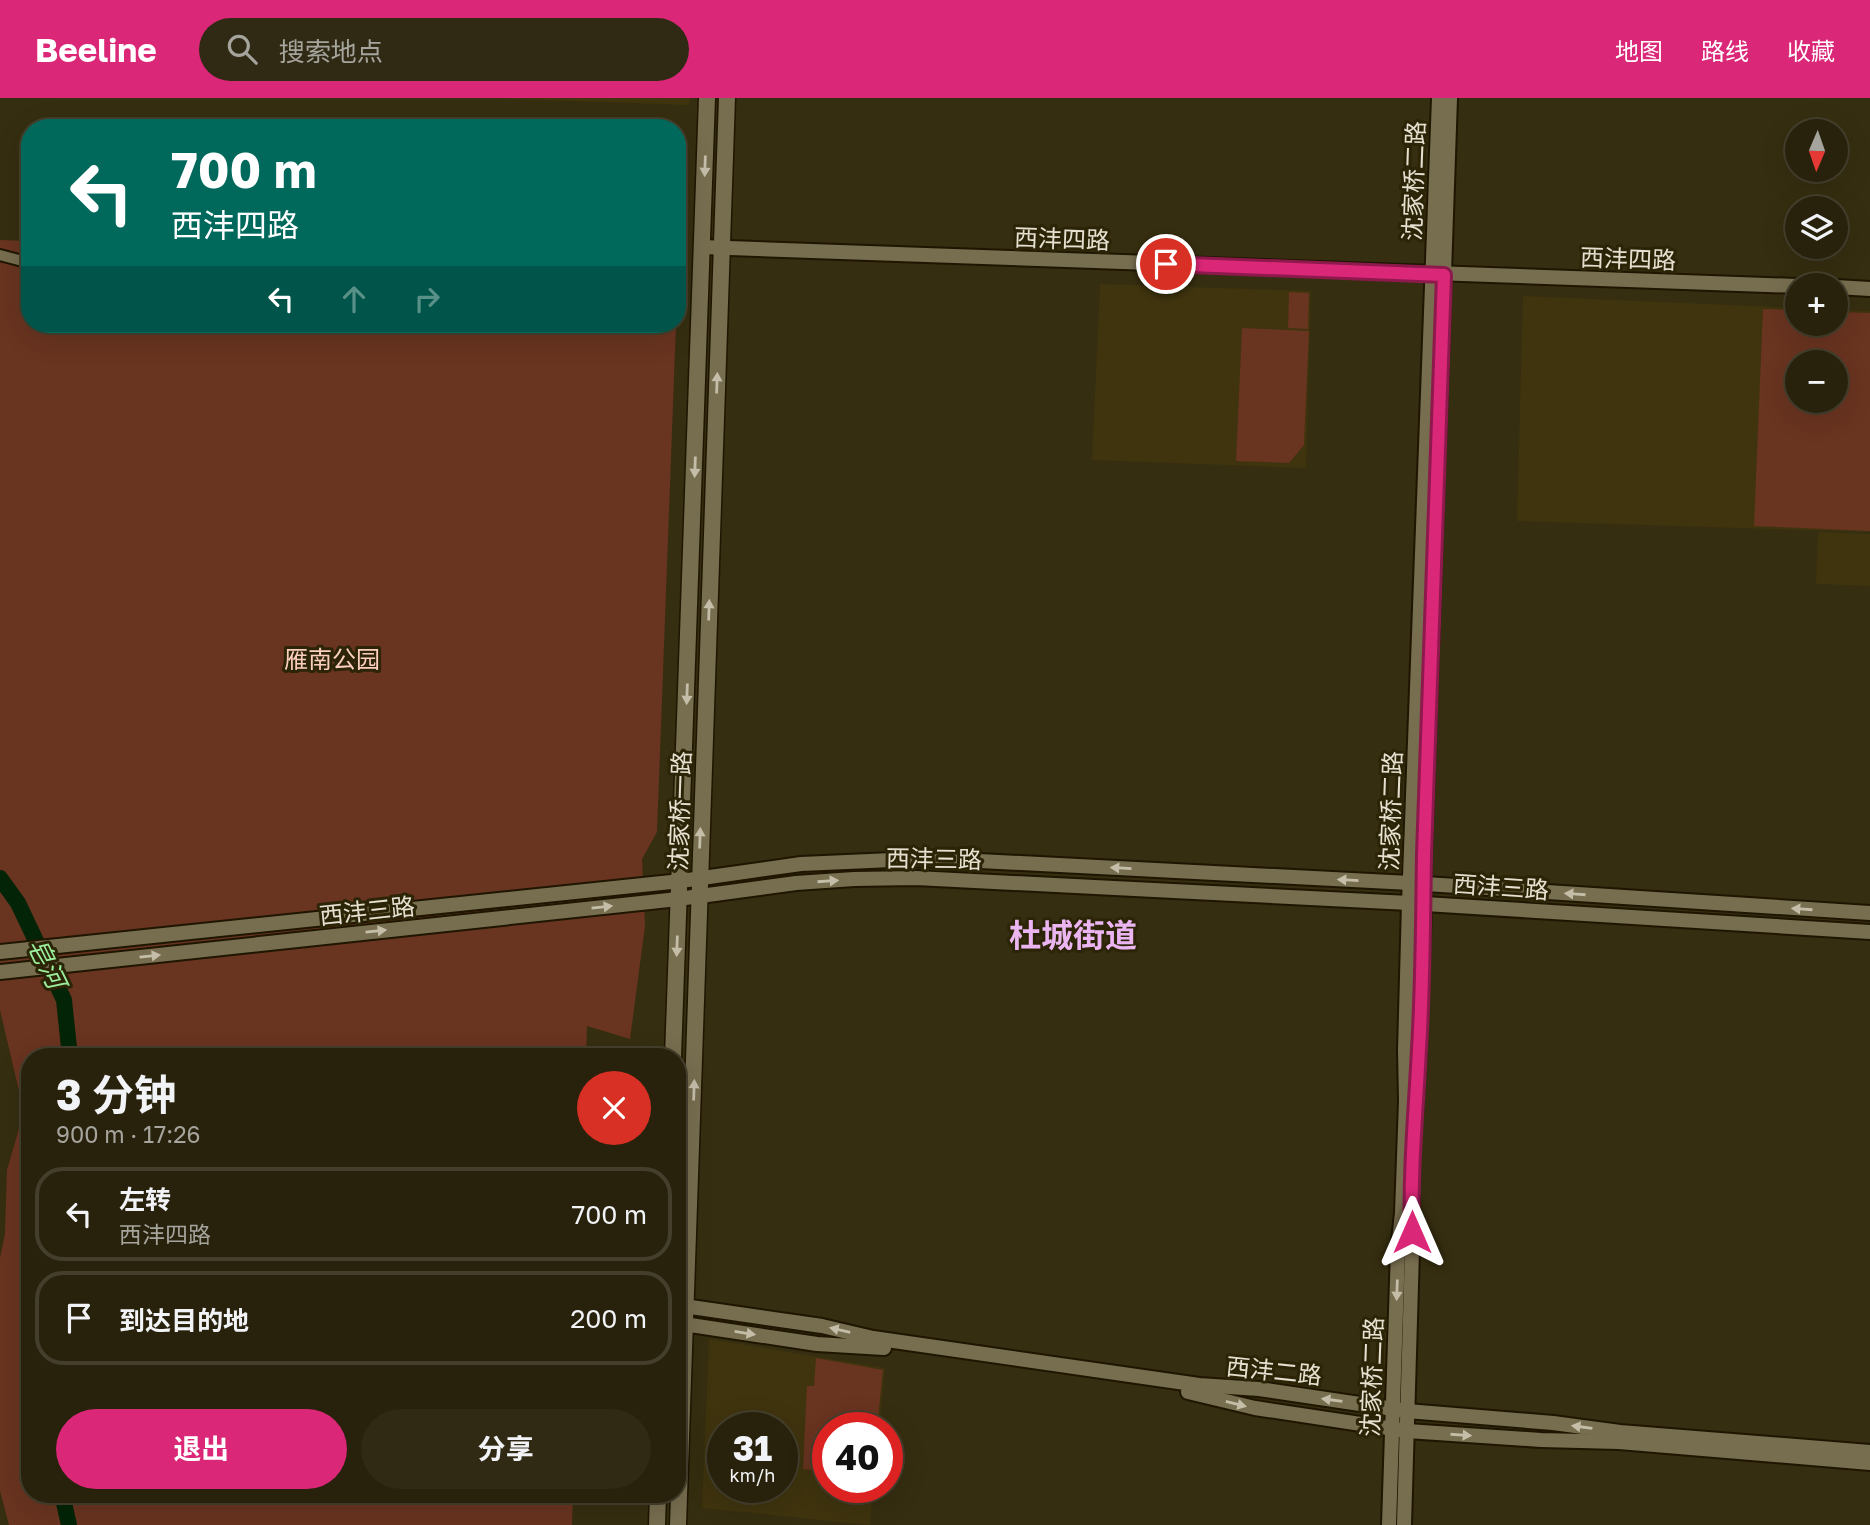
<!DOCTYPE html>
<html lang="zh">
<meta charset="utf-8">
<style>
:root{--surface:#28220c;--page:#302a15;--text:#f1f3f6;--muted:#a5a49d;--line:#443f2d;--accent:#db2777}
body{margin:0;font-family:"Golos Text","Noto Sans SC",sans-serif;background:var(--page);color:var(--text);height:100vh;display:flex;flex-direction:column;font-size:26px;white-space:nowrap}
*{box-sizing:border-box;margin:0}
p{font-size:23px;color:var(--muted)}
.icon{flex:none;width:38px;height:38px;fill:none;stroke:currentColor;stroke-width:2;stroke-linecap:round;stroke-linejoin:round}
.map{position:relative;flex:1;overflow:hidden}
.drawer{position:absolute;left:21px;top:950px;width:665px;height:455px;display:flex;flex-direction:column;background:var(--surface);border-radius:28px;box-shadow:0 7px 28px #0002,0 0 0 2px var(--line)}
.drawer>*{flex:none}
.banner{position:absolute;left:21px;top:21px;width:665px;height:214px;border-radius:28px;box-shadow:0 7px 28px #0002,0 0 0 2px var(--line);background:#00695c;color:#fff;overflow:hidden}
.needle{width:46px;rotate:182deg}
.fabs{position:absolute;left:1785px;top:21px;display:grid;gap:14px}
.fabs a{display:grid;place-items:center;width:63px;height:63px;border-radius:50%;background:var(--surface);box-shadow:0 7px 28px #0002,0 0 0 2px var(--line);font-size:35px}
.speed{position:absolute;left:707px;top:1314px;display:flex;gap:14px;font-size:35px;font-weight:700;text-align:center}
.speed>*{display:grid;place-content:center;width:91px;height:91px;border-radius:50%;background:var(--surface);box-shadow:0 7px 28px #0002,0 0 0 2px var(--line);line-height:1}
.speed small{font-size:18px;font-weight:400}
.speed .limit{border:10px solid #d22;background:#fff;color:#111}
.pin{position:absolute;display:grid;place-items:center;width:60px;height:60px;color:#fff;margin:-30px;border:4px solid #fff;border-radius:50%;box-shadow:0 2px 7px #0007}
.me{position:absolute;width:77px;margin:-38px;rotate:0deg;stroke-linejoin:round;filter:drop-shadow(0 0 5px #0008)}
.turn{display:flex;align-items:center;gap:24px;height:147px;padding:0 35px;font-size:32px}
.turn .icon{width:91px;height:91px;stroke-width:2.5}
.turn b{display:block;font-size:49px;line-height:60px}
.lanes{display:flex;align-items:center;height:66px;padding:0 35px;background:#0003;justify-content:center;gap:35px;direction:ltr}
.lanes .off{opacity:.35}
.round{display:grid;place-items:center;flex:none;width:74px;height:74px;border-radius:37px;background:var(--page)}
.headline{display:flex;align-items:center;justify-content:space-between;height:119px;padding:0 35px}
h1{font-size:42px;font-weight:700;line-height:52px}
.primary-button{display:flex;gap:14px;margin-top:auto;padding:14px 35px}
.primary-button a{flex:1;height:80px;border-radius:42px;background:var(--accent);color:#fff;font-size:28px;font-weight:700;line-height:80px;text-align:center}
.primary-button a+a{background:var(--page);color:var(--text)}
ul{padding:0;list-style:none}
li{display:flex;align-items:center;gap:21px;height:94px;margin:0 14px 10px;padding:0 21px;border:4px solid var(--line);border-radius:28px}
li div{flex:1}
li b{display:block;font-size:26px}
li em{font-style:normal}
header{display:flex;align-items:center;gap:42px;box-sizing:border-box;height:98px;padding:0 35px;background:var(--accent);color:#fff}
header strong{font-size:33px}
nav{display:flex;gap:38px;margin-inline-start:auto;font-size:24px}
.search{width:490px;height:63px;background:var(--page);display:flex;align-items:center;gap:18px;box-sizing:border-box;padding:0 24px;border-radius:38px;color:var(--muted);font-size:26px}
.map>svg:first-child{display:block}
.built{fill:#3f340e;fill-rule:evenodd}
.green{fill:#693420;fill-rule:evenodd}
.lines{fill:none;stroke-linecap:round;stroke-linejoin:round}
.river{stroke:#032406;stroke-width:16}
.minor-casing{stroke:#1e1600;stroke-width:14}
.tertiary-casing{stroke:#1e1600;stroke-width:18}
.secondary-casing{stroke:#1e1600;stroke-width:19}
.minor{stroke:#776d4f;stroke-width:10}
.tertiary{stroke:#776d4f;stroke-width:14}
.secondary{stroke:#776d4f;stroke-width:16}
.oneway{fill:#c4bea9}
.route-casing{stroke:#8e194d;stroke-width:18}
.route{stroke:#db2777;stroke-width:12}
.labels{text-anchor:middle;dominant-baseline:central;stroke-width:6;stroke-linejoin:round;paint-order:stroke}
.street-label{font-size:24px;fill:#e5e0d0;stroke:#2c2406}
.park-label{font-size:24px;fill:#fccebe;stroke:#2c2406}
.water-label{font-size:26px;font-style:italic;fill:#99ee9b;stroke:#2c2406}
.district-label{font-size:32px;font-weight:bold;fill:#ebb5f1;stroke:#2c2406}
</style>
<header>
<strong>Beeline</strong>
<div class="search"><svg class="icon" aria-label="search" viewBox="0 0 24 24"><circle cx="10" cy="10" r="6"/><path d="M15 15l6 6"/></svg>搜索地点</div>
<nav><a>地图</a><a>路线</a><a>收藏</a></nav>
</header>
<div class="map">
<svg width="1870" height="1427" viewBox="0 0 1870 1427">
<rect width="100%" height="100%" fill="#362e10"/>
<g class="built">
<polygon points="486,0 690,0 689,7"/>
<polygon points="1100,186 1311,193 1306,370 1092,362"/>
<path d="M1523,198L1797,210V226H1836V212L1870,213V434L1517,423ZM1797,264H1836V303H1797Z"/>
<polygon points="1818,434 1870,436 1870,488 1816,486"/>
<path d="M709,1241L885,1270L879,1330H828V1390H873L870,1427L702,1410ZM723,1330H782V1390H723Z"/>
</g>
<g class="green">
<polygon points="0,142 30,143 30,226 676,226 657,734 642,761 645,828 630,941 587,928 586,959 30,959 30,1396 573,1397 572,1427 9,1427 0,1393 0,1160 5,1136 7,1072 20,1027 23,1010 0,912"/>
<polygon points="1289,194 1309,195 1308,231 1288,230"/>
<path d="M1763,211L1797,212V226H1836V214L1870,215V433L1754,428ZM1836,264V303H1797V264Z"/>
<polygon points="1242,230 1309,233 1304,347 1289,365 1236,363"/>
<polygon points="816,1260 883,1272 877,1330 828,1330 828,1373 803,1371 807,1288 814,1288"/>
</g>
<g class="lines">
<g class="river">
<polyline points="0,780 18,805 64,902 70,959"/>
<polyline points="62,1396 69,1427"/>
</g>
<defs>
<polyline id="minor" points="0,157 30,165"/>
<g id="tertiary">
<polyline points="702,149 1797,188"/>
<polyline points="1836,189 1870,191"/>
<polyline points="0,854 681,783 801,766 915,761 960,762 1410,785 1870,815"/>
<polyline points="0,874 678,801 796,785 854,781 916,780 1409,805 1870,834"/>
<polyline points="1415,1016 1419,951 1424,807 1424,757 1450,0"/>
<polyline points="677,1207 822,1228 873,1240 1199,1287 1259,1291 1407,1313 1553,1325 1620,1334 1870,1354"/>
<polyline points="677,1225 817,1246 884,1250"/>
<polyline points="1188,1294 1255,1310 1407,1333 1541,1342 1619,1344 1870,1365"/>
<polyline points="1389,1427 1398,1152 1402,1115 1406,1003 1405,952 1409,805 1439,0"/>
<polyline points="1404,1427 1412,1153 1412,1100"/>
</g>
<g id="secondary">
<polyline points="673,959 707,0"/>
<polyline points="657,1427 658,1396"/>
<polyline points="678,1427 727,0"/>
</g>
</defs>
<use href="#minor" class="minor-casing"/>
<use href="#tertiary" class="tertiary-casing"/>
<use href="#secondary" class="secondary-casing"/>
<use href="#minor" class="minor"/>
<use href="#tertiary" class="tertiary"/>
<use href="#secondary" class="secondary"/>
</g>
<defs><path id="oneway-solid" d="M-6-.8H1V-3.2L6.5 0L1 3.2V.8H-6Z" transform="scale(1.75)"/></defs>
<g class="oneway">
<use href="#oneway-solid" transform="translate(705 68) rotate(92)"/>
<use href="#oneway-solid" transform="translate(717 285) rotate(-88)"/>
<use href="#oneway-solid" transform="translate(695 369) rotate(92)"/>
<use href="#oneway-solid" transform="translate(709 512) rotate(-88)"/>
<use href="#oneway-solid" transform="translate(687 596) rotate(92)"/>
<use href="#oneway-solid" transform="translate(700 740) rotate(-88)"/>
<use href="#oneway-solid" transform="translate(1121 770) rotate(-177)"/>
<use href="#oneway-solid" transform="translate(1348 782) rotate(-177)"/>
<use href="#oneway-solid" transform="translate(828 783) rotate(-4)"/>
<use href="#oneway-solid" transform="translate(1575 796) rotate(-176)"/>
<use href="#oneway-solid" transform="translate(602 809) rotate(-6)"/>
<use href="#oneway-solid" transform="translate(1802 811) rotate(-176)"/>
<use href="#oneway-solid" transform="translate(376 833) rotate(-6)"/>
<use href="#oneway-solid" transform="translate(677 848) rotate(92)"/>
<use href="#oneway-solid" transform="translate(150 858) rotate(-6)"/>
<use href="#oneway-solid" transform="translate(694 992) rotate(-88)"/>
<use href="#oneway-solid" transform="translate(1397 1192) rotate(92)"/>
<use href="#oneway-solid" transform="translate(840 1232) rotate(-167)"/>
<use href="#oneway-solid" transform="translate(745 1235) rotate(9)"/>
<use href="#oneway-solid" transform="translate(1332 1302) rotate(-172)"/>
<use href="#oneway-solid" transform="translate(1236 1306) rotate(14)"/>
<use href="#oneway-solid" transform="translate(1582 1329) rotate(-172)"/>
<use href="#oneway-solid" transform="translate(1461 1337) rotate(4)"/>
</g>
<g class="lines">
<defs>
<path id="route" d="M1166,166L1444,177L1424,757C1423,822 1423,886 1419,951C1416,1012 1410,1073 1412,1134"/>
</defs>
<use href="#route" class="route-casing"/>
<use href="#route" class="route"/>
</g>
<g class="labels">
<g class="street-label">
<text transform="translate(1413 83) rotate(-88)">沈家桥二路</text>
<text transform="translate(1062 140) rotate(2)">西沣四路</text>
<text transform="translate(1628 160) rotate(2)">西沣四路</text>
<text transform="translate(679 713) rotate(-88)">沈家桥一路</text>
<text transform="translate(1390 713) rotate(-88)">沈家桥二路</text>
<text transform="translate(934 760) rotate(1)">西沣三路</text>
<text transform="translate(1501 788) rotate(4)">西沣三路</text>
<text transform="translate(367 812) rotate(-6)">西沣三路</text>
<text transform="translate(1274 1272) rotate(6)">西沣二路</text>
<text transform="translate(1371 1279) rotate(-88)">沈家桥二路</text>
</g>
<g class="park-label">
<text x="332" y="560">雁南公园</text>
</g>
<g class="water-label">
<text transform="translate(47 865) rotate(64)">皂河</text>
</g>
<g class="district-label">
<text x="1073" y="837">杜城街道</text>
</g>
</g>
</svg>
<div class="fabs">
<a><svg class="needle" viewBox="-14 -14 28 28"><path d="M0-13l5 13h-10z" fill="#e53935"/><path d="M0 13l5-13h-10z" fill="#a5a49d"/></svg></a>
<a><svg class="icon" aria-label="layers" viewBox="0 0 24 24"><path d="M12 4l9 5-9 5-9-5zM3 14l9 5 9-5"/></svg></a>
<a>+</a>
<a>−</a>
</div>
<div class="speed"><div>31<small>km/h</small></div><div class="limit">40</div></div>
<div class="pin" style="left:1166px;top:166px;background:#d93025"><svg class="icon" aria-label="arrive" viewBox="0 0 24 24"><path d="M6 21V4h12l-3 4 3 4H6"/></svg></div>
<svg class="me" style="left:1412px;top:1134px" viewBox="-20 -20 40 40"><path d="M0-17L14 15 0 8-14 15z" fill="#db2777" stroke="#fff" stroke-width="4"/></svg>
<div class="banner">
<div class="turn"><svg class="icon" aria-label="left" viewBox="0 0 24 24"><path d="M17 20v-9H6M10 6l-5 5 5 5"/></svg><div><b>700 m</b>西沣四路</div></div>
<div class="lanes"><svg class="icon" aria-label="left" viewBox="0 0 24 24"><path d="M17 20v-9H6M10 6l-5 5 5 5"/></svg><svg class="icon off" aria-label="ahead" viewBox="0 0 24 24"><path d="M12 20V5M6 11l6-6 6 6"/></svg><svg class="icon off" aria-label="right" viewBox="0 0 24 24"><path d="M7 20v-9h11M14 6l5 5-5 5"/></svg></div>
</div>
<section class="drawer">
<div class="headline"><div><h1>3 分钟</h1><p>900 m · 17:26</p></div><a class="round" style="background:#d93025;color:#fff"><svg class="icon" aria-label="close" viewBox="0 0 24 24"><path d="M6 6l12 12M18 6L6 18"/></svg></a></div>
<ul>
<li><svg class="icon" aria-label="left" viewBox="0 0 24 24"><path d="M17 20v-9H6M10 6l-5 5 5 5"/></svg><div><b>左转</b><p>西沣四路</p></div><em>700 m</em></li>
<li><svg class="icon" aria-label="arrive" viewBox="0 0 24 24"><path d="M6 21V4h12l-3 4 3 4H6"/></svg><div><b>到达目的地</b></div><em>200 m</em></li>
</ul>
<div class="primary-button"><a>退出</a><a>分享</a></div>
</section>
</div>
